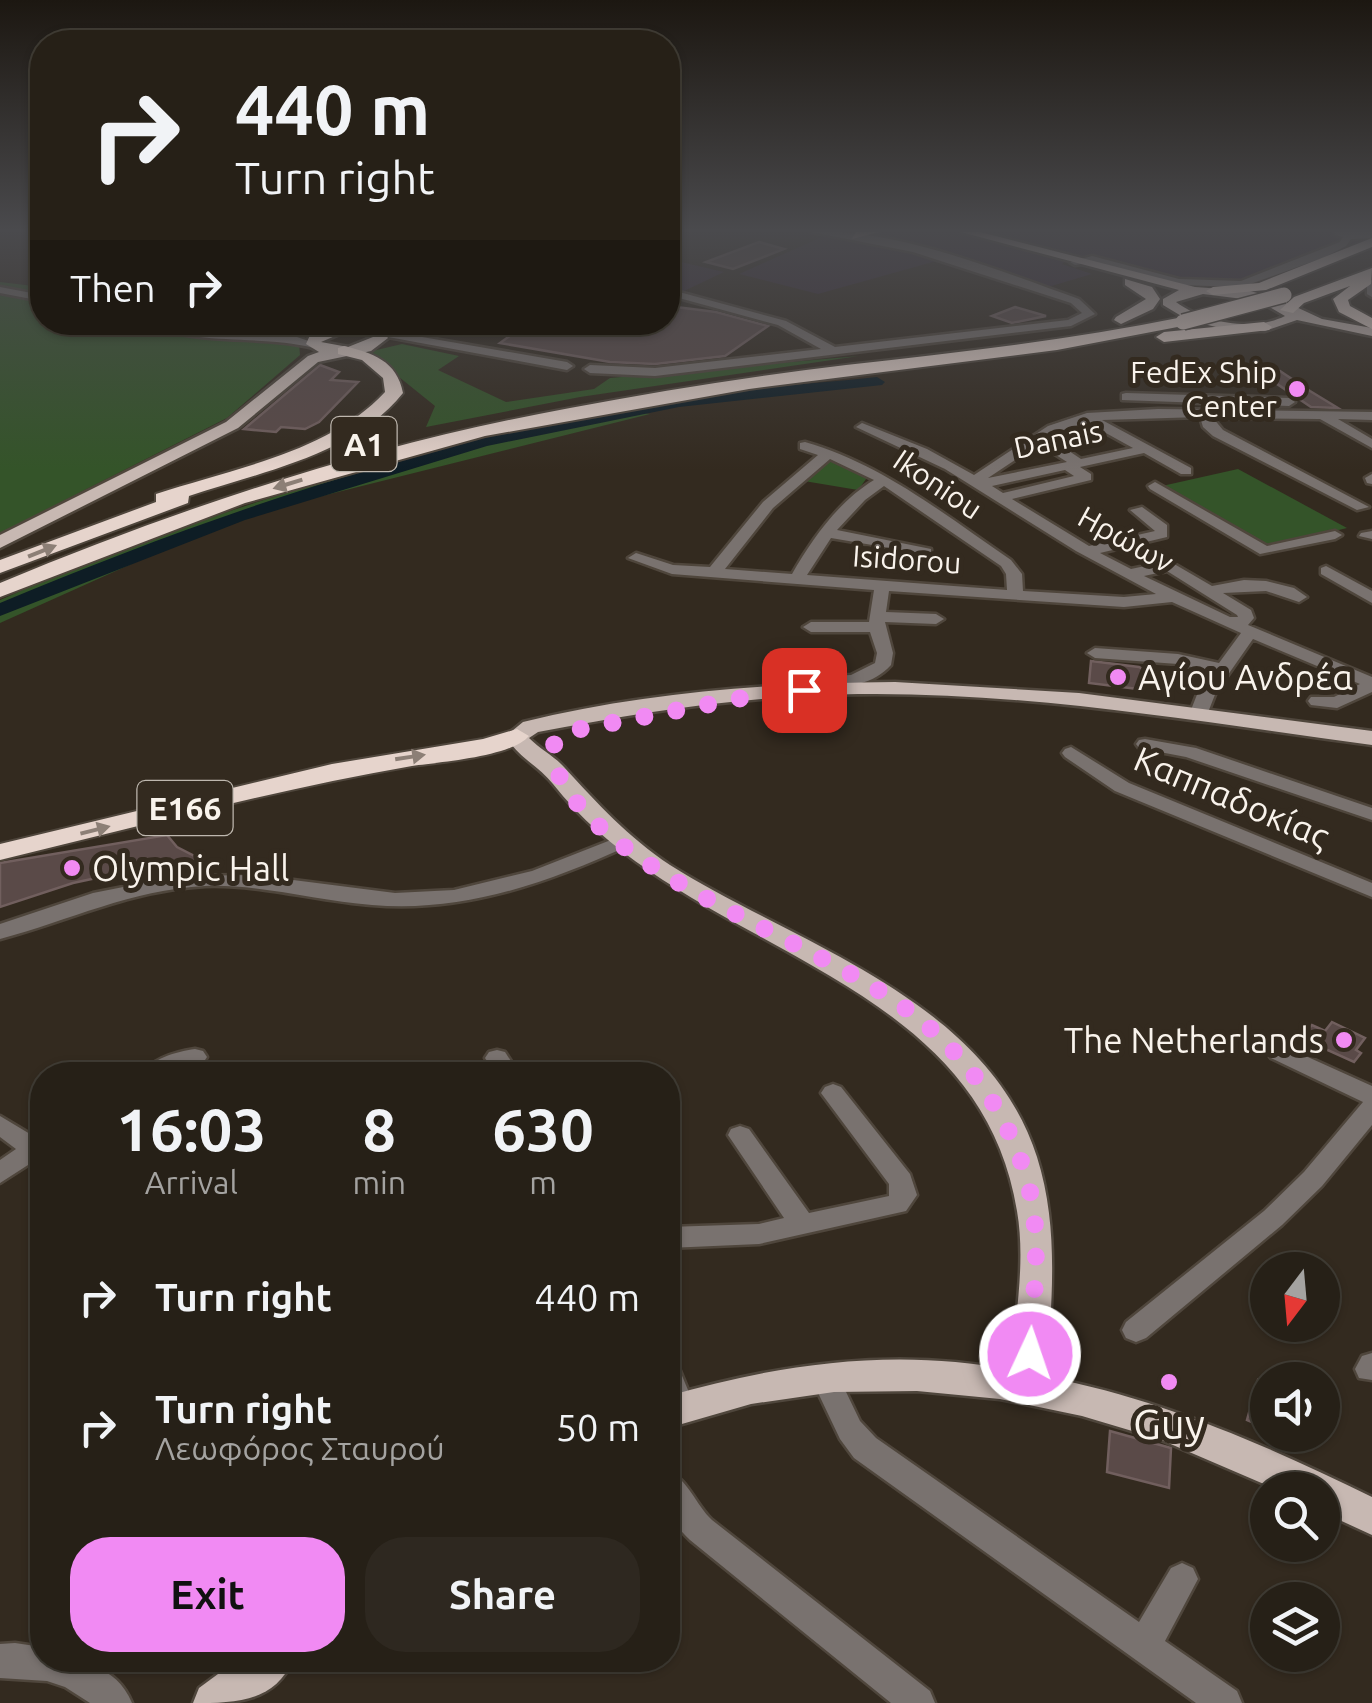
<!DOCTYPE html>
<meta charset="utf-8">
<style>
:root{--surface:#262017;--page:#2e2820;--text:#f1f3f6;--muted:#a4a3a1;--line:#423e36;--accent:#f18af3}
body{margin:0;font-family:Ubuntu,sans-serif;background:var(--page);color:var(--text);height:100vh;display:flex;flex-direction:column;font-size:38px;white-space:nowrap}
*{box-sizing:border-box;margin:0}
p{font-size:32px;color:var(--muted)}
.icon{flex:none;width:55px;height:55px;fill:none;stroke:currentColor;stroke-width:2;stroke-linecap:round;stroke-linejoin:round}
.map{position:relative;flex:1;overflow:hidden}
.side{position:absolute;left:30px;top:1062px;width:650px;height:610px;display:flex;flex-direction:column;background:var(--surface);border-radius:40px;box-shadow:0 2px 8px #0004,0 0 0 2px var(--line)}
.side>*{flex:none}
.top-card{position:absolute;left:30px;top:30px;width:650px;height:305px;border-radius:40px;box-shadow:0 2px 8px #0004,0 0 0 2px var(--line);background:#262017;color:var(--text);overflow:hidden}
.needle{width:65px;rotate:196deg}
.controls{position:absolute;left:1250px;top:1252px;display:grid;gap:20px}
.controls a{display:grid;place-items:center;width:90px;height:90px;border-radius:50%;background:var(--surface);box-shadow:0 2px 8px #0004,0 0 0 2px var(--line);font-size:50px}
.pin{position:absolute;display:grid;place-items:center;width:85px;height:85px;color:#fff;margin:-42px;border-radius:20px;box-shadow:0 5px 15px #0006}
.me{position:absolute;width:110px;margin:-55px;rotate:3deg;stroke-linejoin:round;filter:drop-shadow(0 0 8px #0008)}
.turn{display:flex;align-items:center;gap:35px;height:210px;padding:0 40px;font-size:45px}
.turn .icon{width:130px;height:130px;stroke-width:2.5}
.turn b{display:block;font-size:70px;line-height:85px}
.then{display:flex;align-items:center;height:95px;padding:0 40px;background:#0003;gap:20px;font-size:38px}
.eta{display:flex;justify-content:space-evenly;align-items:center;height:170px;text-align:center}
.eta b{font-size:60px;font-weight:700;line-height:70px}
.action{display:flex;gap:20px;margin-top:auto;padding:20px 40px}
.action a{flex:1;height:115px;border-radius:40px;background:var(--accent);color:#111;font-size:40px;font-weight:700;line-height:115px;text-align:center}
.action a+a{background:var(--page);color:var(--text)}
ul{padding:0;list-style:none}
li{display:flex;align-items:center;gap:30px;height:130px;padding:0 40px}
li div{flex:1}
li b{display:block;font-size:38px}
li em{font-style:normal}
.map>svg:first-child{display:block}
.industrial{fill:#3b2e3b}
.green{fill:#345429}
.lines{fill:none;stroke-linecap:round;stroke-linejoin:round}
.river{fill:#0e1d25;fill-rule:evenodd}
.building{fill:#5a4a48;stroke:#715f5e;stroke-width:2.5}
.minor-casing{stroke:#4f463c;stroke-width:5}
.major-casing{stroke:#4f463c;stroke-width:5}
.highway-casing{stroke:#4f463c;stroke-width:4}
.minor{fill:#79726f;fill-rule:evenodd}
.major{fill:#c7b8b2;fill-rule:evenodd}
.highway{fill:#e6d4cc;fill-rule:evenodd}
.highway-bridge-casing{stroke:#4f463c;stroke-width:18;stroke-linecap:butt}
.highway-bridge{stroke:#e6d4cc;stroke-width:15}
.oneway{fill:#8c7f76}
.route{stroke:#f18af3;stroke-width:18;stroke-dasharray:0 32.4}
.poi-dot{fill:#f18af3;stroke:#332a1f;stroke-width:4}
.labels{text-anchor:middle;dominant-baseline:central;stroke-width:10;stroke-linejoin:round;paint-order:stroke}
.far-poi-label{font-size:30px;fill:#f9f3ec;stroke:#332a1f;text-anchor:end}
.far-street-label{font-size:30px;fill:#f9f3ec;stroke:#332a1f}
.shield{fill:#332a1f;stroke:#beb7ae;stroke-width:2.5}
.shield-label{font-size:32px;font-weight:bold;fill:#f9f3ec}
.poi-label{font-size:35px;fill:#f9f3ec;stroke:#332a1f;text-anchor:start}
.street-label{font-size:35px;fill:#f9f3ec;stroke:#332a1f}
.near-poi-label{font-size:42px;fill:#f9f3ec;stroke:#332a1f}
</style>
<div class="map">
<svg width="1372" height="1703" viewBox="0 0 1372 1703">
<rect width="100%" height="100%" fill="#332a1f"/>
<g class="industrial">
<polygon points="800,232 1372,232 1372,237 1346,253 1286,276 1243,287 1182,284 1085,256 1071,256 1062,264 1092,274 1048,287 940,260 818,294 739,274 826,235"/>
<polygon points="668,259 724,272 680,293 668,291"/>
</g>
<g class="green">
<polygon points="0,282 42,287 42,322 153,323 219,339 299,344 300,355 227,418 0,533"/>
<polygon points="402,344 459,356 438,370 506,402 594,389 610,378 859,356 580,397 426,427 435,406 368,352"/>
<path d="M615,408L650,414L282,506L167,548L0,623V600C198,512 403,453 615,408Z"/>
<polygon points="836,461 869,475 858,490 804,481 824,463"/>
<polygon points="1238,469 1347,528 1268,547 1162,486"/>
</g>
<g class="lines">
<path class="river" d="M877,377L885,382L882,385L679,407L487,446L245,520L0,616V603C210,515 426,442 651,402C726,389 802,385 877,377Z"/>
</g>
<g class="building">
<polygon points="759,242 784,249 733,269 706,262"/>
<polygon points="668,306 716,312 768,326 725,356 655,364 610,362 500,343 529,322 668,322"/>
<polygon points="1015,307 1046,316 1012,323 992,316"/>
<polygon points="320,365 339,372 331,380 358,382 319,422 305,429 281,427 276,432 244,429"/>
<polygon points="1280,371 1310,391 1338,408 1311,407 1261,373"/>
<polygon points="1091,661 1139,667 1146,671 1146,686 1138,685 1138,689 1089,683"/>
<polygon points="167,835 177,847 204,861 171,862 73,883 0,907 0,863"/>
<polygon points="1332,1022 1365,1038 1356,1050 1361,1053 1354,1062 1301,1038 1312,1025 1325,1031"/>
<polygon points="1258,1380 1268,1384 1268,1429 1247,1420"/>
<polygon points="1110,1431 1171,1448 1169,1488 1107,1472"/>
</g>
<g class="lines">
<defs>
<g id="minor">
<path d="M812,232C897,228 999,271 1079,299L1095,314L1071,326L655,376L590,373L584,369L590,365L655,368L821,349L778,325L668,295V289L786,321L835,347L1068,320L1082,313L1071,303L913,252Z"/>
<polygon points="1334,232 1372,232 1372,238 1351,239 1346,246 1325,257 1242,287 1179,285 1092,262 1075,265 1070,262 1092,256 1179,279 1241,281 1340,242 1343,237 1335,235"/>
<polygon points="1372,280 1372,297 1367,294 1367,283"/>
<polygon points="0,287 42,295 42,301 0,293"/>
<path d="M143,322L297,337L320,345L314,348C259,334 194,347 143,322Z"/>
<polygon points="376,329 567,362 573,366 567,370 372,334 370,332"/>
<polygon points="1126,393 1289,398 1295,402 1289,406 1122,400 1122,394"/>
<path d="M1158,409L1372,412V420L1338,419L1372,439V448L1320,419L1213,418L1223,430L1369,507L1357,510L1213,436L1203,427L1200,417L1102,420L1191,468V474H1181L1144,453L1080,467L1091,474V480L1012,499L1089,546L1155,531L1130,510L1142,507L1167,525V537L1100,553L1131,569L1169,561L1212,586L1244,580L1266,581L1294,588L1307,597L1299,602L1266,591L1223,593L1251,610L1254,618L1248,625L1372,677V692L1337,708L1311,705L1308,701L1311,697H1334L1360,684L1253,639L1216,692L1207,715L1198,720L1189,715L1198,692L1213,672L1178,664L1095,658L1087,653L1095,648L1178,654L1219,663L1241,633L1172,602L1124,607L889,591L886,612L936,614L944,619L936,624L885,622L893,653L891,665C866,693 824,687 789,687L783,686L780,682L783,678L851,675L875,663L877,653L870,632H811L803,627L811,622H869L874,590L672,574L628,558L636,553L673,565L710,567L763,502L818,455L800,449V443L805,442C882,464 945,515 1011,560L1022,574L1023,591L1124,597L1156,594L1076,551L945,469L856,427L862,423L927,449L974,475L1048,426L1087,413ZM1086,422L1133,448L1081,459L1063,447L1042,442L1058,432ZM1033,448L1053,453L1067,462L988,478ZM830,459L874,480C839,501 812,539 792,574L725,569L773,508ZM1065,470L1074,476L1003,493L992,486ZM884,486L1001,566L1006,574L1007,590L807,575L831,538L931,555V549L837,530L865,500ZM1167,571L1237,615L1238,617H1230L1144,576Z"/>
<polygon points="1372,474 1372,484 1367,483 1365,478"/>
<polygon points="1155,482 1267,546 1335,531 1342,535 1335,539 1260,554 1150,489 1148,486"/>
<polygon points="1372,531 1372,539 1359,536 1361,533"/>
<polygon points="1326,566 1372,591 1372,603 1321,574 1321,568"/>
<polygon points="1145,739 1196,748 1372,808 1372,820 1186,757 1139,748 1136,744 1139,740"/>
<polygon points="1071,747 1129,783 1372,883 1372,897 1115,791 1065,757 1062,753 1065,749"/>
<path d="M621,836L631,842L628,846C547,883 462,913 372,905C316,901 262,884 205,886C130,890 71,920 0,939V924L93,893L179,876L254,875L395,893L454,890L532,871Z"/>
<polygon points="1279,1044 1372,1086 1372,1125 1322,1186 1282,1225 1146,1338 1136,1342 1126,1338 1122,1330 1126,1322 1264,1211 1304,1172 1363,1102 1271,1058 1267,1052 1271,1046"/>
<path d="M195,1049L203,1051L207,1057L203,1063C178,1070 168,1075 141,1075C153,1058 175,1052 195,1049Z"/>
<polygon points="497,1050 505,1052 520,1075 496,1075 485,1058 489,1052"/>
<polygon points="833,1084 841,1087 910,1174 917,1195 906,1211 759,1244 668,1248 668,1227 759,1224 784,1218 728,1135 731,1129 740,1126 749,1129 809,1213 889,1196 889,1184 821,1093 825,1087"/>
<polygon points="0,1116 35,1137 42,1135 42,1156 0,1183 0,1160 16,1149 0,1137"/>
<polygon points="1372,1353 1372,1380 1359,1378 1355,1369 1362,1356"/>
<polygon points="668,1363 678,1366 695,1407 690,1416 680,1420 670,1416 668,1412"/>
<polygon points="825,1366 835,1369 860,1421 876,1438 1139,1622 1171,1568 1182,1563 1193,1568 1198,1579 1165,1641 1237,1691 1242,1703 1196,1703 854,1458 840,1439 811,1378 815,1369"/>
<path d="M668,1471C687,1478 696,1505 712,1520L930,1691L935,1703H891L690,1540C665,1516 666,1504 668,1471Z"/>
<path d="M15,1643L42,1647V1660C79,1660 116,1664 132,1703H90L65,1687L47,1681L0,1678V1644Z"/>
</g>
<g id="major">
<polygon points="856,232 879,232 852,239"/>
<path d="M961,232H980L1195,287L1250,291L1279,299L1322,319L1372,328V336L1297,320L1265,331L1228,330L1188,320L1163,305V299L1179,290ZM1203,294L1259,301L1285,316C1253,332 1204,323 1176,302Z"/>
<polygon points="1125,279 1152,287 1160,299 1153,309 1121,324 1114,320 1116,317 1146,299 1125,285"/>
<path d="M361,322H376L388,338L371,351L318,362L238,428L0,548V535L226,422L308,356L319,352L306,344L311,333L342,325L364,326ZM342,333L371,335L373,337L348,347L321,342Z"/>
<path d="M895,682L1079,693L1372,731V745C1184,720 992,685 802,696C712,701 626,715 538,732L529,738C540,749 554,756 564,767C598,804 628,837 670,865C797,945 986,998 1037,1157C1060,1230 1051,1302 1047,1377C1161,1399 1268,1446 1372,1497V1535L1322,1512V1490H1278L1159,1439L1082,1416L1000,1399L917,1391L834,1392L751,1404L668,1428V1396C779,1364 895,1347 1011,1370C1015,1318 1026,1263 1017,1211C978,968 686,954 553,784C539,766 517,757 506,736L523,722C645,692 770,683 895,682Z"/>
<path d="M237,1660H293C274,1703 234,1703 193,1703L199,1688Z"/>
</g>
<g id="highway">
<polygon points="1372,238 1372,247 1266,290 1213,295 1206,291 1213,287 1259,283"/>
<polygon points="1372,268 1371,284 1348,300 1350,306 1372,318 1372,329 1339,312 1333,299 1350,286 1304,303 1293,313 1280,310 1294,297"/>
<path d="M1183,317L1188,319V325L1057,350L749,389L485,436L245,503L0,597V583C184,506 373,444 570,408C661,391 754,376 846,365C959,352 1072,340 1183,317Z"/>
<polygon points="1264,322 1272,327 1269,330 1164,342 1156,337 1164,332"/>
<path d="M344,346C373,353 397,361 403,393C354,455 260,472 189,496L188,503L0,573V560L156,502V494C231,469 330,452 385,392L383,378L362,360L338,354V348Z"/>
<path d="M517,729L529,736C511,757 440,762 412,766C273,790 137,827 0,860V844L332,764L483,739Z"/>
</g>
</defs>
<use href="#minor" class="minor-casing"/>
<use href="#major" class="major-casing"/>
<use href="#highway" class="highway-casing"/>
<use href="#minor" class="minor"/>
<use href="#major" class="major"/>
<use href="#highway" class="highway"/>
<defs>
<polyline id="highway-bridge" points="1183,322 1284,295"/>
</defs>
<use href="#highway-bridge" class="highway-bridge-casing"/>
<use href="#highway-bridge" class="highway-bridge"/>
</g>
<defs><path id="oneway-solid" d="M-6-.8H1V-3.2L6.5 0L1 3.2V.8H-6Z" transform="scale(2.5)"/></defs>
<g class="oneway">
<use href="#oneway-solid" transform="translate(288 484) rotate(163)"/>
<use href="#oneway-solid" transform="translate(42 551) rotate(-22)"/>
<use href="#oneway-solid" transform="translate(410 757) rotate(-9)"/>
<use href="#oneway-solid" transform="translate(95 830) rotate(-14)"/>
</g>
<linearGradient id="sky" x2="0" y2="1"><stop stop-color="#1c1711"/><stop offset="0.49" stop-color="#4a4a4d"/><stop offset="1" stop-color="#4a4a4d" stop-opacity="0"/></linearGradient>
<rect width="1372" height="470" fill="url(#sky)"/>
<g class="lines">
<path class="route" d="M804,690L768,693L575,730L554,742C555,755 555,768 561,779C615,881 827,943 918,1018C970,1060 1009,1116 1027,1180C1043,1235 1033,1297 1030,1354"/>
</g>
<g class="poi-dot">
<circle cx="1297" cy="389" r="10"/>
<circle cx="1118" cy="677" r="10"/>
<circle cx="72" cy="868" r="10"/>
<circle cx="1344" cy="1040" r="10"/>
<circle cx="1169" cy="1382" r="10"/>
</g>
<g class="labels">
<g class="far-poi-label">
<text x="1277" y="372">FedEx Ship<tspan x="1277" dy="34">Center</tspan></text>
</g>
<g class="far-street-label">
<text transform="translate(1058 439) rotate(-12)">Danais</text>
<text transform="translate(938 484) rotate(34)">Ikoniou</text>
<text transform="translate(1126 539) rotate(29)">Ηρώων</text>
<text transform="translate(907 559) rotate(4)">Isidorou</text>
</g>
<g class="shield">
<rect x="331.5" y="417" width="65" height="54" rx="8"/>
<rect x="137.5" y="781" width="95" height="54" rx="8"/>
</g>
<g class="shield-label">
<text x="364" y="444">A1</text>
<text x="185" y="808">E166</text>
</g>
<g class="poi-label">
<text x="1138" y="677">Αγίου Ανδρέα</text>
<text x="92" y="868">Olympic Hall</text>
<text x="1324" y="1040" text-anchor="end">The Netherlands</text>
</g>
<g class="street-label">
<text transform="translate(1232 797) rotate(23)">Καππαδοκίας</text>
</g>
<g class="near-poi-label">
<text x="1169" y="1423">Guy</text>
</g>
</g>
</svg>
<div class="controls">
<a><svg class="needle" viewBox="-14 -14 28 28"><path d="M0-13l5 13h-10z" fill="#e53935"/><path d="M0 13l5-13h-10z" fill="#a4a3a1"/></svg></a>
<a><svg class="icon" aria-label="sound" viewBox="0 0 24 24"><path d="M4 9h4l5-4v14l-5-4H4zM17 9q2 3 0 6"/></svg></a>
<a><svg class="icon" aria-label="search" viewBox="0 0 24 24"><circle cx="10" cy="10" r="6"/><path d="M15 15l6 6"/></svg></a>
<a><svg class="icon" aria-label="layers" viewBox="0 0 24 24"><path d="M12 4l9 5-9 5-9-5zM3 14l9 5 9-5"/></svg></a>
</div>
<div class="pin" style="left:804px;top:690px;background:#d93025"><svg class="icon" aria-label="arrive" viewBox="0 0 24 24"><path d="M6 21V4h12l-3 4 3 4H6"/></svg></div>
<svg class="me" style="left:1030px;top:1354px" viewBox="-20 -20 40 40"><circle r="17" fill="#f18af3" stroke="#fff" stroke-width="3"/><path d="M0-11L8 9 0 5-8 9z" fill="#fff"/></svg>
<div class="top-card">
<div class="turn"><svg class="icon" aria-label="right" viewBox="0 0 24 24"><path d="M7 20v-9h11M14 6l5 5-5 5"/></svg><div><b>440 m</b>Turn right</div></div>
<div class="then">Then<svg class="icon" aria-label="right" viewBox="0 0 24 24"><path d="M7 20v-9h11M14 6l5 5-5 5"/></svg></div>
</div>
<section class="side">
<div class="eta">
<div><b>16:03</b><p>Arrival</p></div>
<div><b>8</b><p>min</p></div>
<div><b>630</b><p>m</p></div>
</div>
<ul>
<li><svg class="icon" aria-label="right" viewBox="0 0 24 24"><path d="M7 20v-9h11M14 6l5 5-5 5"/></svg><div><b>Turn right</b></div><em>440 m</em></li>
<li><svg class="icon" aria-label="right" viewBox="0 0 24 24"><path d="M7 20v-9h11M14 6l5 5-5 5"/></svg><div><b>Turn right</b><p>Λεωφόρος Σταυρού</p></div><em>50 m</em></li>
</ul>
<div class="action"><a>Exit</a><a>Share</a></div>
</section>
</div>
